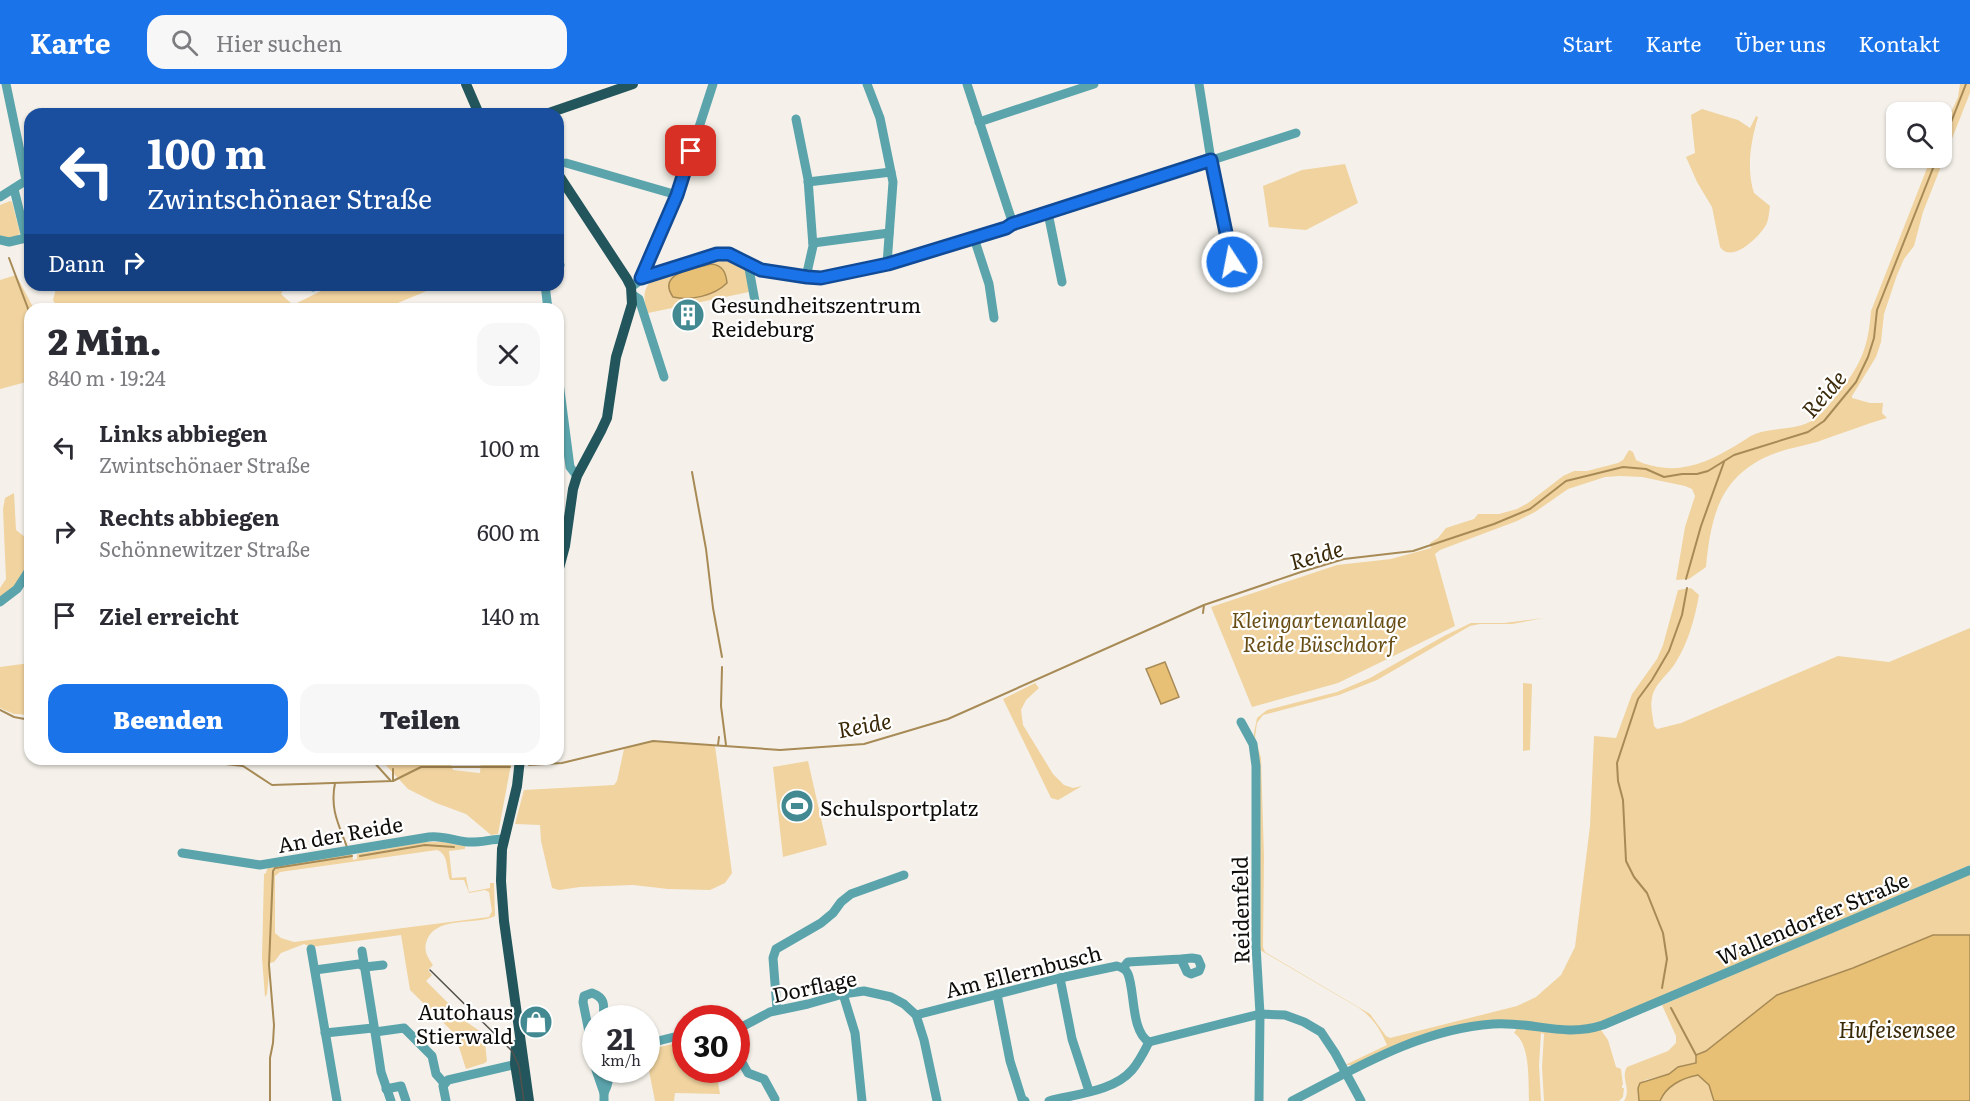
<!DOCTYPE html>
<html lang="de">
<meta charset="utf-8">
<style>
:root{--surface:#fff;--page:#f7f7f7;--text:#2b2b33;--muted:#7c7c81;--accent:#1a73e8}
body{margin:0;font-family:Literata,serif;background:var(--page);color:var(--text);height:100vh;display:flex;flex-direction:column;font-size:22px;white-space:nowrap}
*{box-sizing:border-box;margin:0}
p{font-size:20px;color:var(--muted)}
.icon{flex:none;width:33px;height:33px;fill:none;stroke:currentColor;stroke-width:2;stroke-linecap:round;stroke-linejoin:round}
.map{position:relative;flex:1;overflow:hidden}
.sheet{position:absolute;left:24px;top:219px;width:540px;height:462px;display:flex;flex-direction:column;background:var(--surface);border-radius:18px;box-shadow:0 2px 4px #0004}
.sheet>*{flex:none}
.hud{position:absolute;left:24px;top:24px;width:540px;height:183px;border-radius:18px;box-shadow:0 2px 4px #0004;background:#1a4fa0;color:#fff;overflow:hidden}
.buttons{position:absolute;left:1886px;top:18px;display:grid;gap:12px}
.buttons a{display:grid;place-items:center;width:66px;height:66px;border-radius:12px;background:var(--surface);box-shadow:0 2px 4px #0004;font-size:30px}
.speed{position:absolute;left:582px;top:921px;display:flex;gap:12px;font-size:30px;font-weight:700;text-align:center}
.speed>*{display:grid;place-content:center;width:78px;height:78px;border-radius:50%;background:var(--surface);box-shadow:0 2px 4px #0004;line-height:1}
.speed small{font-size:15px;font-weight:400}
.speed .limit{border:9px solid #d22;background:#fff;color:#111}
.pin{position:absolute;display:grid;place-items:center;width:51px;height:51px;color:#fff;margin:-26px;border-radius:12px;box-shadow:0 3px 9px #0006}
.me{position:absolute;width:66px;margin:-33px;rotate:349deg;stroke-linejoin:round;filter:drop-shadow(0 0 4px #0008)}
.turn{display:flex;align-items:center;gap:21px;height:126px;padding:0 24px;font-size:27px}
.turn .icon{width:78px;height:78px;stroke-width:2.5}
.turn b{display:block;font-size:42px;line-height:51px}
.then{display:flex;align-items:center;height:57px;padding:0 24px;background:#0003;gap:12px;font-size:22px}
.round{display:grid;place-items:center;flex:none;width:63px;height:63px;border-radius:18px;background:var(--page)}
.summary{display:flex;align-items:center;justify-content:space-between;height:102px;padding:0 24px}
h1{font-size:36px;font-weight:800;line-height:45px}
.action{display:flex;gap:12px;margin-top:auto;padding:12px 24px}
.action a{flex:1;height:69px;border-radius:18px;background:var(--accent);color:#fff;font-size:24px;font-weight:800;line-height:69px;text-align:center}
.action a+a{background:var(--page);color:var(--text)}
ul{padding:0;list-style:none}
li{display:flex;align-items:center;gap:18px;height:84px;padding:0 24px}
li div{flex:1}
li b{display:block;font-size:22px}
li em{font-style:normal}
header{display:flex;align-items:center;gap:36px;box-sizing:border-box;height:84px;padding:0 30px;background:var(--accent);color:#fff}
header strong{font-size:28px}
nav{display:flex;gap:33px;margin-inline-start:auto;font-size:21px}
.search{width:420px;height:54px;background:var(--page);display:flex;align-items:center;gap:15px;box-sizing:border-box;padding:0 21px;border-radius:18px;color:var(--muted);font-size:22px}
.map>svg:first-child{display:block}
.green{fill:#f0d39f;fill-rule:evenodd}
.water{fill:#e8c075;stroke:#a78a55;stroke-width:1.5}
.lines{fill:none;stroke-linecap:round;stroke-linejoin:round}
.stream{stroke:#a78a55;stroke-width:2}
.minor{stroke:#5ba4ac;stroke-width:9}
.major{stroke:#22565c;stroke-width:10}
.tram{stroke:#53514d;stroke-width:1.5}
.route-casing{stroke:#114b97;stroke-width:15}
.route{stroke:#1a73e8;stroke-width:10}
.labels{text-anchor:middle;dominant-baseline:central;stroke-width:4.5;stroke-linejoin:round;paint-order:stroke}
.poi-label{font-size:21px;fill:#0e0d0a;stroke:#fff;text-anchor:start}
.park-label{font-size:21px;font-style:italic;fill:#674c13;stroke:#fff}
.street-label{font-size:21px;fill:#0e0d0a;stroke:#fff}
.water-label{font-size:22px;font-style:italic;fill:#3b2a09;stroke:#fff}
</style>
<header>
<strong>Karte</strong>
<div class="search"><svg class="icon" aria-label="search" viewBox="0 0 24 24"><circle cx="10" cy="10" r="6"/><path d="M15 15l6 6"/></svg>Hier suchen</div>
<nav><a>Start</a><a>Karte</a><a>Über uns</a><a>Kontakt</a></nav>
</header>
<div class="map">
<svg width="1970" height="1017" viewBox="0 0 1970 1017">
<rect width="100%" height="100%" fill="#f5f1ea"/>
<g class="green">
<path d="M1960,0H1970V9L1923,128L1914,162L1904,175L1897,191L1884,230L1881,258L1876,273L1852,312V314L1870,319H1883L1882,329L1887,334C1863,341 1840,350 1817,358C1803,362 1789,364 1776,369C1721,389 1711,430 1706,483L1689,495L1676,496L1685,443L1695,412L1692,405L1685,402L1642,393L1620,392L1605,393L1568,405L1535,428L1517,437L1440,466L1435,470L1455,542L1338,599L1252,623L1211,523L1337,481L1391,475L1431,464L1430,459L1438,454L1446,444L1474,435L1478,430H1499L1517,425L1528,419L1563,392L1574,387H1587L1618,379L1623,376L1629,366L1633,368L1636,376C1643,380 1650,381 1658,383C1687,388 1711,376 1735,362C1742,358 1748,353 1755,350C1775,342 1797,348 1816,334C1825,327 1831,318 1838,310C1861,280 1868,265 1871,227L1931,74H1941V51L1958,13Z"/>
<path d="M1702,25L1738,36L1750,44L1756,32L1758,33C1751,57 1746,84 1754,109L1770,122C1769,128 1769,135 1766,141C1759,153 1732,180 1720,163L1712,123L1697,98L1686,73L1695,69L1691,31Z"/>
<polygon points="1345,80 1358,119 1306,146 1269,143 1263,102 1302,86"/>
<path d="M10,117L12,118L20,149C15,155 7,155 0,154V121Z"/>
<path d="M725,172C748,181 746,185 749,208L648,229C643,214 642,205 654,194L712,173Z"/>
<polygon points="16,191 34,225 30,225 30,297 0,305 0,196"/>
<polygon points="57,201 286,201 281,210 293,221 333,201 433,201 434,204 383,225 58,225 53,216"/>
<polygon points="14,409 16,446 30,457 30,479 14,504 0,514 0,504 6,495 3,425 5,414"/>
<path d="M1691,504L1699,511C1695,534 1688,559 1676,578C1669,590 1654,600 1652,614C1650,623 1653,633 1654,642L1657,645L1681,639L1838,572L1889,578L1970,544V781L1603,937L1578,943L1490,936L1354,981H1345L1387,961C1380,945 1373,934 1359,924L1260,866L1253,654L1257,634L1267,626L1337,608L1370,594L1444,552L1471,539H1504L1544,534L1512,540H1480L1470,542L1377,596L1339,611L1263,631L1257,639L1255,653L1261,674L1264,772L1263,863L1265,868L1370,930L1386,952L1390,954L1517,922L1536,913L1561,891L1575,863L1590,742L1594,652L1616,654L1632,610L1657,575L1663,561L1678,506Z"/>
<polygon points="30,579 30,631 14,630 0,624 0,583"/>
<polygon points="1035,599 1039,604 1026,616 1021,626 1023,641 1053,690 1064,701 1073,704 1082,702 1058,716 1051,714 1003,615"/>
<polygon points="1523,599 1532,600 1530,666 1523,667"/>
<polygon points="653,657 715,662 732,789 725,799 710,806 668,805 633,801 580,803 559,806 552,804 541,757 540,741 515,740 524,706 614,701 617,697 624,665"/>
<polygon points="380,675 449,675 453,686 480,689 481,675 512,675 498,750 491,751 466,730 436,719 408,705"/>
<polygon points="808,677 827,761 783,773 773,683"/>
<path d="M423,758H443L465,761V765L449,767L452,794L466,793L469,808L490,804V799H494L495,832C475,842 433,831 426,859C424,868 428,874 433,881L428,886L432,891L426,897L468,939L484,950V953L480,954L482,959H485L487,977L485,979L466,985L457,957L460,955L410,906L401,851L311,863L304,860L281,869L274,878L270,879L267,910L265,913L262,874L264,790L266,789L268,782L352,769L353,776L357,775V770ZM437,766C449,770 446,786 450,796H464L469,809L485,806L489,808L492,827L489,833L294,858L281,854L275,849V792L280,788Z"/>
<path d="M1970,790V851H1933L1853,884L1777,911L1706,967L1696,971V979L1678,983L1670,990L1645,996L1638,1004L1639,1017H1624C1632,1004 1620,995 1627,983L1668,967L1676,959V952L1662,921Z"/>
<path d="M1517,944L1601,946L1608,956L1616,983L1621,985L1623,1001H1622V1004H1624L1623,1013L1619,1017H1544L1542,983L1544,950L1541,949L1539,981L1541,1017H1529C1528,998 1531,960 1514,949Z"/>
<polygon points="685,957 686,986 705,986 707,990 717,992 720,1010 675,1009 674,1017 655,1017 649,987 641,989 640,986 646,986 647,966"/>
<path d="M1698,991L1709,1001L1714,1017H1660C1666,1001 1682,994 1698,991Z"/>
</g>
<g class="water">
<path d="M711,180C723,181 726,189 727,199C714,212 690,217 673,213C656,188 695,185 711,180Z"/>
<polygon points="1165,578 1179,613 1161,620 1146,585"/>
<path d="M1933,851H1970V1017H1714L1709,1001L1698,991C1682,994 1666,1002 1660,1017H1639L1638,1004L1640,999L1669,990L1678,983L1696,979V971L1706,967L1777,911L1853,884Z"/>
</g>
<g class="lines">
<g class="stream">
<polyline points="1941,64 1966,0"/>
<polyline points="9,174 30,230"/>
<polyline points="692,388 706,465 713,524 722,573"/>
<polyline points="1686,495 1701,442 1724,378"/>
<polyline points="1203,529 1204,521"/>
<polyline points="722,583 721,622 726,661"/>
<polyline points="0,626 14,633 30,636"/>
<polyline points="718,661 719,653"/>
<polyline points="182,675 243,682 272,701 393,697 421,683 510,683"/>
<polyline points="371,675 390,696"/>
<polyline points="529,681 562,679 653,657 780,666 864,660 948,635 1204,521 1301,488 1344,475 1413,467 1494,440 1530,425 1566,397 1623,383 1646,385 1664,393 1682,390 1697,390 1708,387 1734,371 1808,348 1824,337 1856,298 1868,273 1874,254 1877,226 1937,74"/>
<polyline points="393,685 393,697"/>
<path d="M335,699C330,725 338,739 347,763"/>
<polyline points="360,772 425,761 454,763"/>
<polyline points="1662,904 1667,875 1663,849 1647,809 1634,793 1626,777 1623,716 1618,697 1617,679 1638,615 1652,596 1669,567 1682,531 1687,504"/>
<polyline points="1671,924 1696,971"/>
<polyline points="270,1017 270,974 273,959 274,941 269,881 273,787 275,784 352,772"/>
</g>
<g class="minor">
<polyline points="6,0 26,96"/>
<polyline points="867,0 880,34 893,98 887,180"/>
<polyline points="967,0 1013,140"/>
<polyline points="1199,0 1211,76 1232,178"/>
<polyline points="796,35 808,95 813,162 806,193"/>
<polyline points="979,38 1094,0"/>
<polyline points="566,79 677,111"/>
<polyline points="808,98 891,88"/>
<polyline points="14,105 26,154"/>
<polyline points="0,113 30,94"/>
<polyline points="1048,129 1062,198"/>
<polyline points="974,154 989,200 994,234"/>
<polyline points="0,156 9,158 30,153"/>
<polyline points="813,159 889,149"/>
<polyline points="558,174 560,181 558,187"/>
<polyline points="748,179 756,223"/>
<polyline points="641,194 677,111 713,0"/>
<polyline points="545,201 548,225"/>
<polyline points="313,203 314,201"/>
<polyline points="631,203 646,192 717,170 729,170 761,186 806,193 821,193 887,180 1006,144 1038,132 1296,49"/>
<polyline points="633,211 639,215 664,293"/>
<polyline points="558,291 570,383 577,392"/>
<polyline points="0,518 17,505 30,485"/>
<polyline points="1241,638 1253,660 1256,682 1256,862 1260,930 1259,1017"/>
<path d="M182,769L260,781L429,753C442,751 455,757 468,758C480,759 491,755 503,755"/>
<polyline points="311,865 337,1017"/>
<polyline points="362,867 375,948 404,944 432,972 436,990 444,999"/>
<polyline points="1123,884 1128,878 1181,875 1187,888 1191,890 1199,887 1201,882 1198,875 1192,874 1181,875"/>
<polyline points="315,886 359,880 365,883 383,881"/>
<polyline points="1060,894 1072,955 1089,1007"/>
<polyline points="843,910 855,949 862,1017"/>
<polyline points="997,910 1010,977 1022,1015 1025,1017"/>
<polyline points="777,925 773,874 776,865 821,839 833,829 841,818 851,810 904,791"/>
<path d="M916,931L1060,894L1117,882C1121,883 1126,885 1128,890C1135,907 1131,948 1149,958L1260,930L1285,931L1304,938L1321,948L1335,969L1361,1017"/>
<polyline points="736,946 770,928 808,920 843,910 864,907 891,913 904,920 916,931 924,956 937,1017"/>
<polyline points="375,948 381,988 391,1017"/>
<polyline points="325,949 373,944"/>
<polyline points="646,960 686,950"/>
<polyline points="736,968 748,989 764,995 775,1015"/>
<path d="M596,983L583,918L584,912L592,909C606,914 604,922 603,934"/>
<polyline points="596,986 604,1009 604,1017"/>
<polyline points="386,1005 401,1002 406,1017"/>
<polyline points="604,1009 607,1002 611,986"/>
<polyline points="446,1017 443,1002 448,996 521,979"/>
<path d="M1049,1017C1075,1010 1113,1008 1132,986C1139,978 1144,968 1149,958"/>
<path d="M1292,1017C1356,984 1420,945 1493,940C1533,937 1563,954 1603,941L1970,786"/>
</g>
<g class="major">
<polyline points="466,0 479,30"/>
<polyline points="546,30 633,0"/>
<polyline points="558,90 627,195 631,203 632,220 616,273 607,334 601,347 577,392 573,405 565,462 558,488"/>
<polyline points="520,675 517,702 502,765 501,797 504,837 529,1017"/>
<polyline points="516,961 515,980 521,1017"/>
</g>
<polyline class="tram" points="430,886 512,967 519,982 524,1017"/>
</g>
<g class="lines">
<defs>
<polyline id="route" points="691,67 677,111 641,194 717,170 729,170 761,186 807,193 821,194 888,180 1006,144 1012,140 1211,76 1232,178"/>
</defs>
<use href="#route" class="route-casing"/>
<use href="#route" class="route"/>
</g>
<defs>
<symbol id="building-disc" viewBox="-11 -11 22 22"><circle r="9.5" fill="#428991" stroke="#fff"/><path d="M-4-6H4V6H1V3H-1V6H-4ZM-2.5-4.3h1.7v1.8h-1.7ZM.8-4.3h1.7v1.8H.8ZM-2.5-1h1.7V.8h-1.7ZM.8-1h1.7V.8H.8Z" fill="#fff"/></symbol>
<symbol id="stadium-disc" viewBox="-11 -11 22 22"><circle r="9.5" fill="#428991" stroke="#fff"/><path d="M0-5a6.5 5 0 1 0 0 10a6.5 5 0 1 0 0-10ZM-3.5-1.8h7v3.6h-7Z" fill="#fff"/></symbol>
<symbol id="shop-disc" viewBox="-11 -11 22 22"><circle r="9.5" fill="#428991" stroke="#fff"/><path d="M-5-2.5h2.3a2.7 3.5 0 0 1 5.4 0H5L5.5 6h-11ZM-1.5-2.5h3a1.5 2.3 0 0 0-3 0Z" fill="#fff"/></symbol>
</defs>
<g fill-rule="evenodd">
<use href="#building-disc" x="669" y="212" width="38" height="38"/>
<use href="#stadium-disc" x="778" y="703" width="38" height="38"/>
<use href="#shop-disc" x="517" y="919" width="38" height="38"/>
</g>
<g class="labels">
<g class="poi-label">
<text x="711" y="219">Gesundheitszentrum<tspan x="711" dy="24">Reideburg</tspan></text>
<text x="820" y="722">Schulsportplatz</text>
<text x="513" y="926" text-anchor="end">Autohaus<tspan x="513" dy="24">Stierwald</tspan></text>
</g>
<g class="park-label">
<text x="1319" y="534">Kleingartenanlage<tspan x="1319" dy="24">Reide Büschdorf</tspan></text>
</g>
<g class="street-label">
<text transform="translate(340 749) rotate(-10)">An der Reide</text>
<text transform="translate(1239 826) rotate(-91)">Reidenfeld</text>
<text transform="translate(1812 833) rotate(-23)">Wallendorfer Straße</text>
<text transform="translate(1023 886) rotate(-14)">Am Ellernbusch</text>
<text transform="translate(814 901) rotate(-12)">Dorflage</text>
</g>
<g class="water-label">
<text transform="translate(1823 309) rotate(-49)">Reide</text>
<text transform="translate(1316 470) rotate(-16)">Reide</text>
<text transform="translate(864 640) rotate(-11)">Reide</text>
<text x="1897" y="944">Hufeisensee</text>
</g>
</g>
</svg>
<div class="buttons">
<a><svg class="icon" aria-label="search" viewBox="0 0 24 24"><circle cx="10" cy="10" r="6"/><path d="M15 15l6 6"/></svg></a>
</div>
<div class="speed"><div>21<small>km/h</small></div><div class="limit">30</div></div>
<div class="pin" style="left:691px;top:67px;background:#d93025"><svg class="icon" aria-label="arrive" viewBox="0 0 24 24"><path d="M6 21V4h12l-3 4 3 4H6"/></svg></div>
<svg class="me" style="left:1232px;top:178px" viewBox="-20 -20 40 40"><circle r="17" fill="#1a73e8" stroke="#fff" stroke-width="3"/><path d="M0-11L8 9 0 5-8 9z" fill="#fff"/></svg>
<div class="hud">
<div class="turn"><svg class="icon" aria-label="left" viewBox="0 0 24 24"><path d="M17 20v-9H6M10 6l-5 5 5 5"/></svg><div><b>100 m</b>Zwintschönaer Straße</div></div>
<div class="then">Dann<svg class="icon" aria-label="right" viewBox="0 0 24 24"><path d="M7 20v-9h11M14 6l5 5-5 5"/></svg></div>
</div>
<section class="sheet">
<div class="summary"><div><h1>2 Min.</h1><p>840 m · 19:24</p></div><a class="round"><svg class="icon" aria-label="close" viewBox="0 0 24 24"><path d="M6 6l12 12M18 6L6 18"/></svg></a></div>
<ul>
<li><svg class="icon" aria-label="left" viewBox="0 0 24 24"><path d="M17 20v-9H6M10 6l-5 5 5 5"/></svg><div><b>Links abbiegen</b><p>Zwintschönaer Straße</p></div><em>100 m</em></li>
<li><svg class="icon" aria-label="right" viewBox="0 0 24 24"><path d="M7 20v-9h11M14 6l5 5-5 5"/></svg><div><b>Rechts abbiegen</b><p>Schönnewitzer Straße</p></div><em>600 m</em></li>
<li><svg class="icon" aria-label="arrive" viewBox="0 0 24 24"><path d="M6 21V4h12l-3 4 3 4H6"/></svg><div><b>Ziel erreicht</b></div><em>140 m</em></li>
</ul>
<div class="action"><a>Beenden</a><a>Teilen</a></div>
</section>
</div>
